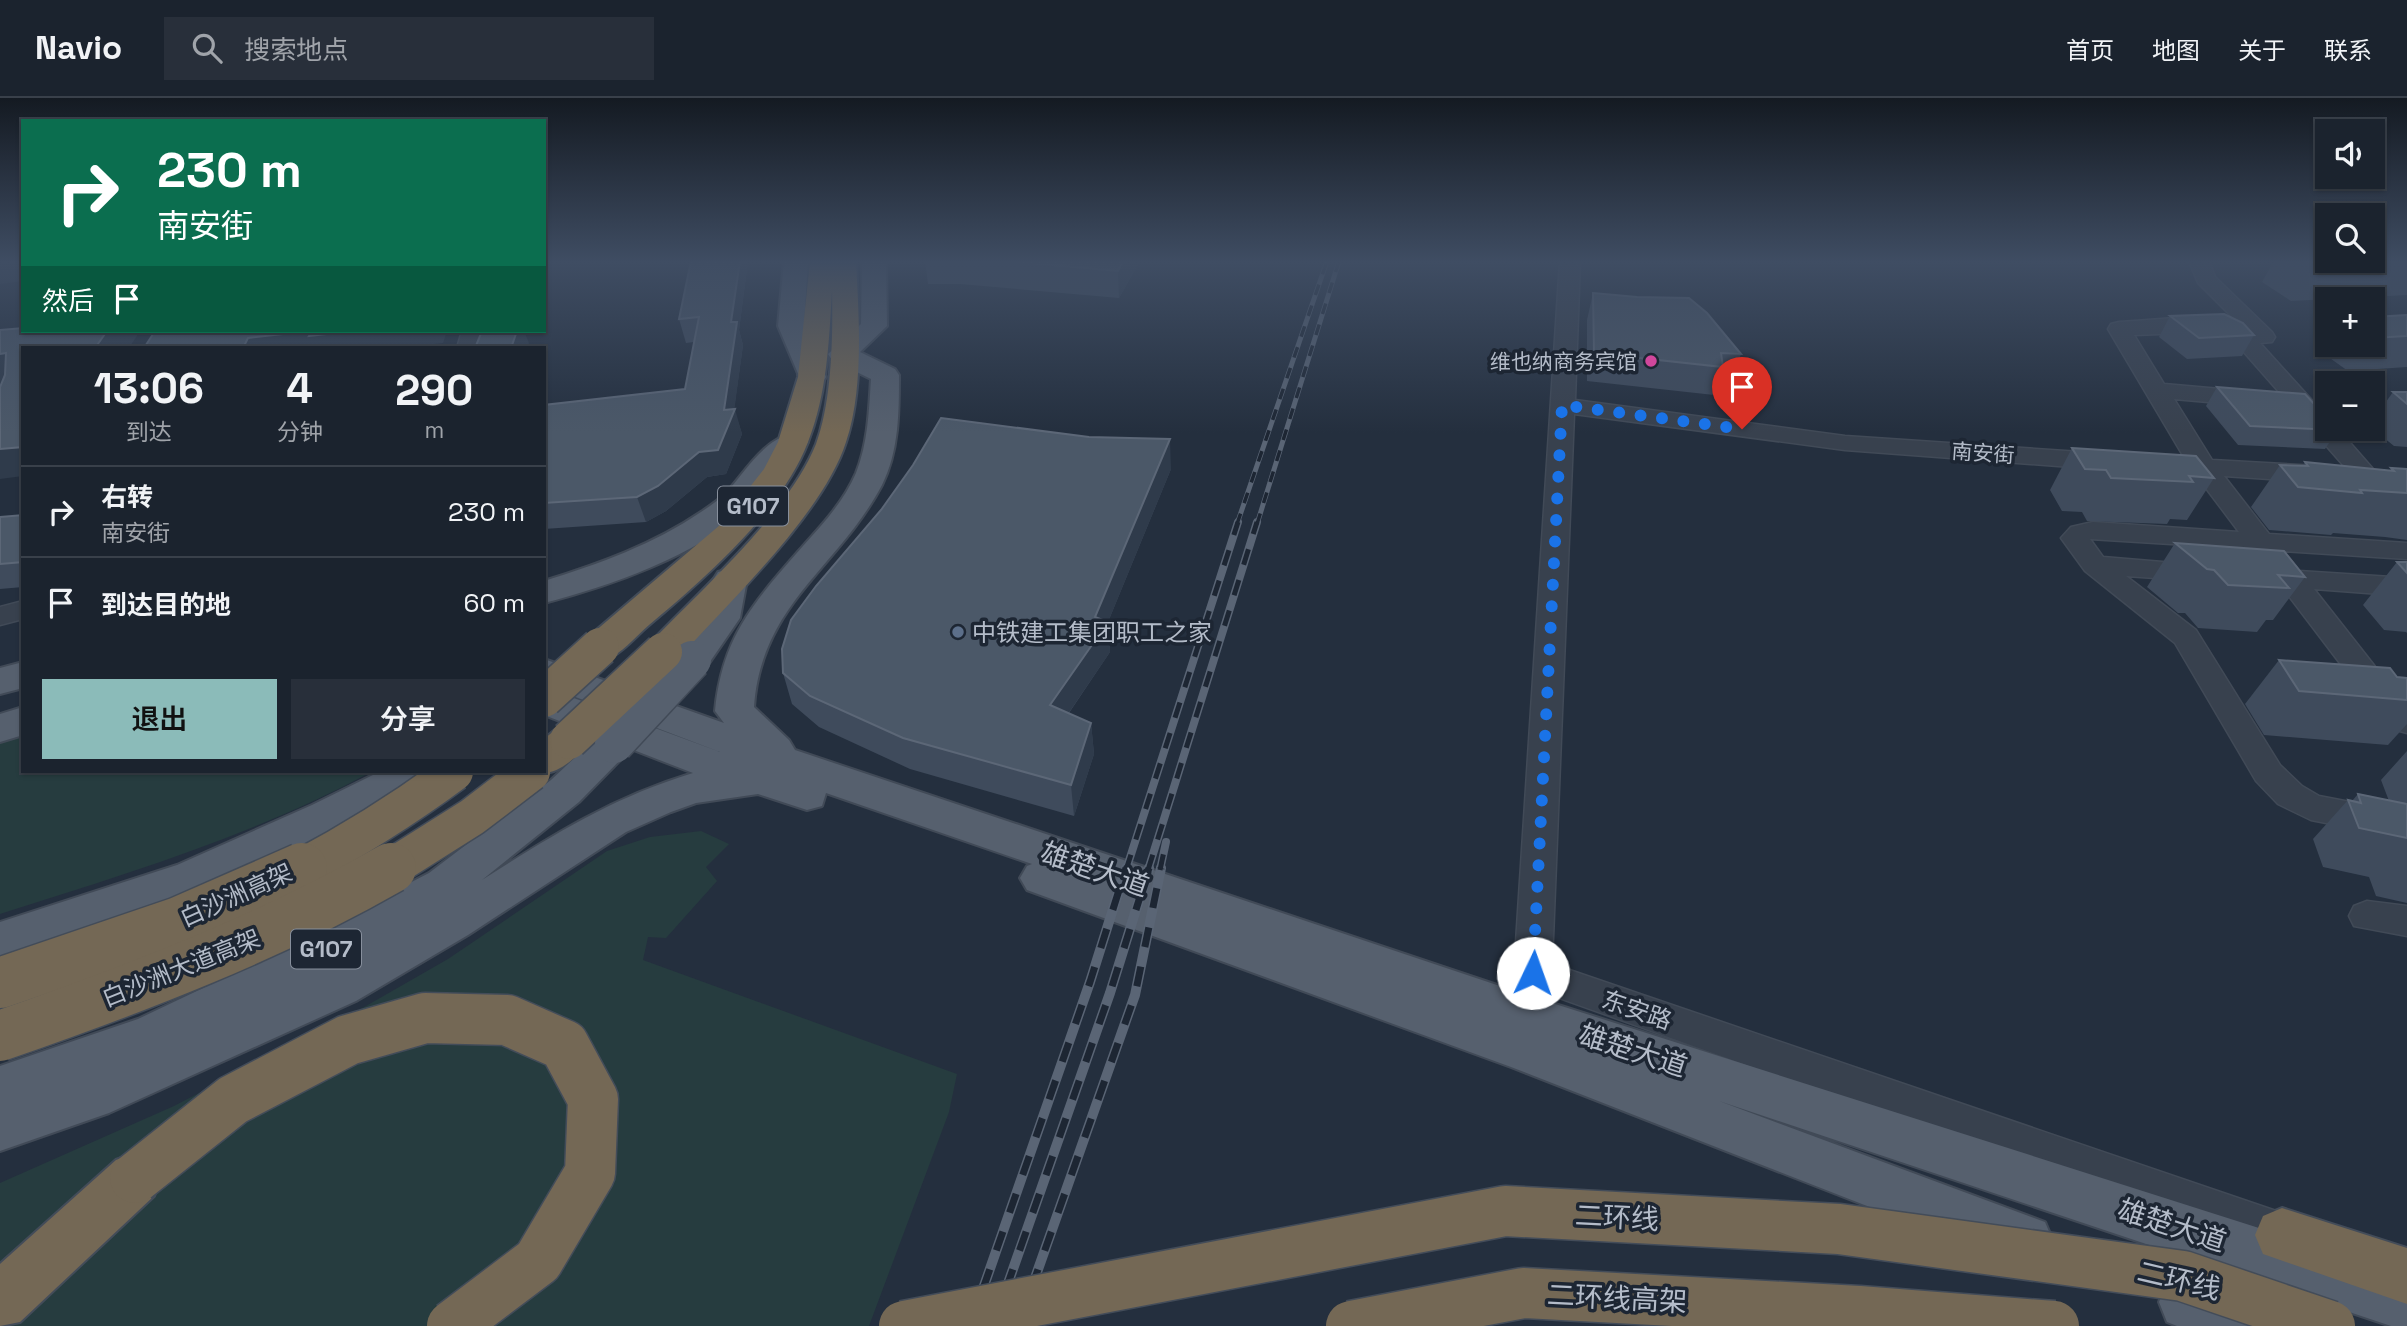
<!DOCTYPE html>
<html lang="zh">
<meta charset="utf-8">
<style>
:root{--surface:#1b232e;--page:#282f3a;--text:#f1f3f6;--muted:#a0a4aa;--line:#39404a;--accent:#8bbbb9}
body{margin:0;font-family:"Space Grotesk","Noto Sans SC",sans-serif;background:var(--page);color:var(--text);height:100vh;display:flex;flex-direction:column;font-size:26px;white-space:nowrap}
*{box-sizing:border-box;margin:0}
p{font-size:23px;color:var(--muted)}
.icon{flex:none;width:38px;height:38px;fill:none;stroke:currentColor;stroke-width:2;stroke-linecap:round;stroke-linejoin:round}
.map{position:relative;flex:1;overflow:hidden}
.drawer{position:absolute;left:21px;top:248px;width:525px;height:427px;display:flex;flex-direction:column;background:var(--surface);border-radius:0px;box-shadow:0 2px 5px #0004,0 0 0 2px var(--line)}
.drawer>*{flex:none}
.guide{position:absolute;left:21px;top:21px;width:525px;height:214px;border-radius:0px;box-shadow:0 2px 5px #0004,0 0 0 2px var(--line);background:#0b6e4f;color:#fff;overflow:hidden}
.buttons{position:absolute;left:2315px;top:21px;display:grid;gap:14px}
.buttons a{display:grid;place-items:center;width:70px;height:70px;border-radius:0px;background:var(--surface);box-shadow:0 2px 5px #0004,0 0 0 2px var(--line);font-size:35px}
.pin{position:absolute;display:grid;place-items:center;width:60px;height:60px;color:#fff;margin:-72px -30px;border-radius:50% 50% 50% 0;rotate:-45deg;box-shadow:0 0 7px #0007}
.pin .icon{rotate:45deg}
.me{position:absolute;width:77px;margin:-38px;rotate:3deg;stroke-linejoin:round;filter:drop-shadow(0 0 5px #0008)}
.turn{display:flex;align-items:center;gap:24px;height:147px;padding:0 21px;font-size:32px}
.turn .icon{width:91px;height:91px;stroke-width:2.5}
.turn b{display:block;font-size:49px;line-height:60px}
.then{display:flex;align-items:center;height:66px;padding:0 21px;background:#0003;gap:14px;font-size:26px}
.eta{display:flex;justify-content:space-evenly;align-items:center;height:119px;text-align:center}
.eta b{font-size:42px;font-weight:600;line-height:49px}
.primary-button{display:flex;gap:14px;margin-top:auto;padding:14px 21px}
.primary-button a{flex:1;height:80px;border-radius:0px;background:var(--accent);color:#111;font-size:28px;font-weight:600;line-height:80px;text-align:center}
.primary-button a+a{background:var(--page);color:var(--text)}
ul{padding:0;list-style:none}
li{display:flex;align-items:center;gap:21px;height:91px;padding:0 21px;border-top:2px solid var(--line)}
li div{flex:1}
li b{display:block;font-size:26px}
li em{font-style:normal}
header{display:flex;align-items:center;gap:42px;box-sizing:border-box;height:98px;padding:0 35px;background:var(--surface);border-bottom:2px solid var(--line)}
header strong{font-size:33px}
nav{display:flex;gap:38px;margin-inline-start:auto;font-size:24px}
.search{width:490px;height:63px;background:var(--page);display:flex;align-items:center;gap:18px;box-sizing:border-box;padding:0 24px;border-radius:0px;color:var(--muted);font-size:26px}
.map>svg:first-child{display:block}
.green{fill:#263c3f}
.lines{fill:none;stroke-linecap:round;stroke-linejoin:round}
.minor-casing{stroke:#414a57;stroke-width:3}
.major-casing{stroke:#414a57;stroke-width:4}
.highway-casing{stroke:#434c59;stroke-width:4}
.minor{fill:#38414e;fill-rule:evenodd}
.major{fill:#56606e;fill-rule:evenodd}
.highway{fill:#746855;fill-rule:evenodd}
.rail-far2-casing{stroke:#5a6575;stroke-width:5}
.rail-far1-casing{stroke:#5a6575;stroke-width:8}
.rail-casing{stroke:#5a6575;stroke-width:10}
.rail-far2{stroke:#1d2633;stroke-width:3.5;stroke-dasharray:11;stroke-linecap:butt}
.rail-far1{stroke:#1d2633;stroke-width:5;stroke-dasharray:16;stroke-linecap:butt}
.rail{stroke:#1d2633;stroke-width:7;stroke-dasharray:20;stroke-linecap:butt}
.major-bridge-casing{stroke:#414a57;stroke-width:41;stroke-linecap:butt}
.highway-bridge-far1-casing{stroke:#434c59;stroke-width:41;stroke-linecap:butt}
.highway-bridge-casing{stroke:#434c59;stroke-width:53;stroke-linecap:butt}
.major-bridge{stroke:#56606e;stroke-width:38}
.highway-bridge-far1{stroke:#746855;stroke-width:38}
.highway-bridge{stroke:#746855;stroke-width:50}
.wall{fill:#3f4b5c}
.shaded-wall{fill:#2f3b4b}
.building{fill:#4b5868;stroke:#5c6777;stroke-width:2}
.route{stroke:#1a73e8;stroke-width:12;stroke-dasharray:0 21.6}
.hotel-dot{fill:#d1479c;stroke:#1d2633;stroke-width:2.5}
.service-dot{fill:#5c6f8a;stroke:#1d2633;stroke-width:2.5}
.labels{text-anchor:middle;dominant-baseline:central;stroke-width:7;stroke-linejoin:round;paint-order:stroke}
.far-poi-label{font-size:21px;fill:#b4bcc9;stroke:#1d2633;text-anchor:end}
.far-street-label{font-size:21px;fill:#b4bcc9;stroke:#1d2633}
.shield{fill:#1d2633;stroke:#878f9c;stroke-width:2}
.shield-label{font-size:23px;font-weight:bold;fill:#b4bcc9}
.poi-label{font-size:24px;fill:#b4bcc9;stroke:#1d2633;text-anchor:start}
.street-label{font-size:24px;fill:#b4bcc9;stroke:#1d2633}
.near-street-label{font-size:28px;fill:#b4bcc9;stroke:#1d2633}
</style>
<header>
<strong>Navio</strong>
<div class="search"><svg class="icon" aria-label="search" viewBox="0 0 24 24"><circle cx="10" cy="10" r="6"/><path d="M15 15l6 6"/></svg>搜索地点</div>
<nav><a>首页</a><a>地图</a><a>关于</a><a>联系</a></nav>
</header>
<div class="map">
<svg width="2407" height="1228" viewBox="0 0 2407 1228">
<rect width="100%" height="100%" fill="#242f3e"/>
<g class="green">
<path d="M23,638V674H371C255,737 126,776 0,816V645Z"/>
<polygon points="701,733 729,746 706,769 717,783 666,840 648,839 643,862 957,976 949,1014 869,1228 0,1228 0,1085 174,1008 366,908 448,861 607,753 650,739"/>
</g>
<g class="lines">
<defs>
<g id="minor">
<polygon points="1560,163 1580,163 1575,302 1845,338 2110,356 2119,359 2123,364 2119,369 2110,372 1845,352 1574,316 1552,866 2282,1115 2298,1122 2311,1152 2305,1168 2289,1174 2273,1168 2267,1153 1520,886 1514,875"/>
<path d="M2189,163H2209L2215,179L2272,234L2275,239L2272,244L2260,245L2328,320V331H2338L2380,379L2376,384L2367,387L2358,384L2235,244L2212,234L2134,237L2164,286L2254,294L2262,296L2266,301L2262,306L2254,308L2174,301L2212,362L2317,368L2326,371L2330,376L2326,381L2317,384L2224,378L2269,436L2407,445V461L2283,453L2299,473L2407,480V498L2314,491L2380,575L2407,604V635L2396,632L2358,589L2282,489L2266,486L2262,480L2269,473L2252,451L2090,441L2103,459L2210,468L2214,474L2210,480L2200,483L2126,478L2196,532L2280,667L2302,688L2319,698L2407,715V741L2311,722L2278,706L2256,683L2175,545L2085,473L2061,440L2071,429L2093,424L2239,434L2196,377L2153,372L2149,367L2153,362L2185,361L2108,231L2111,226L2119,224C2155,223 2211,212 2242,229L2198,185Z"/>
<polygon points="462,233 484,233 479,250 457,250"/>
<polygon points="23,503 23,521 0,527 0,509"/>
<polygon points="2367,803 2407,808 2407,838 2354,828 2349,818 2354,808"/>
</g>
<g id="major">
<polygon points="784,163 808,163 804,228 826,279 822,285 812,287 802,285 778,228"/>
<path d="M862,163H886L887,228L860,254L895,271L899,277C899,314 899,353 882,387C838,470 761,506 754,609L789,642L795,652L1530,898L2407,1177V1228H2391L1719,1003L2045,1124L2053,1143L2045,1162L2026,1170L1511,969L1027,792L1020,780L1027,768L1032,766L826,695L822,708L807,712L758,696L696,705L671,714L626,734L468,837L356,903L109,1015L0,1053V968L138,921L241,872L429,775L551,682L598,638L544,617V589L720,654L544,587V561L724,625L715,613C722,538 755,503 803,448C823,426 844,403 856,375C868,345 869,312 871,281L832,262L828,256L861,226ZM631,651L693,675C611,700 553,737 482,782L579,704Z"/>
<path d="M793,335L804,338L808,344C799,357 785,366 773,377C763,387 757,401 747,411C696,458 610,488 544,505V483C599,466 654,446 701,414C710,408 719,402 726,395C746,373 763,342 793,335Z"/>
<polygon points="730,471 742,474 747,482 740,520 705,571 692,574 679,571 674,562 705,519 713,482 718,474"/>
<polygon points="23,564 23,590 0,596 0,570"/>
<polygon points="23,609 23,637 0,644 0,616"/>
<polygon points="379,674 434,674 428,684 342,729 207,791 0,862 0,824 177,767 312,707"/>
<polygon points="2187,1176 2271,1208 2280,1228 2177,1228 2167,1224 2159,1204 2167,1184"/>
</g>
<g id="highway">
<path d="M810,163H856C859,219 864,291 846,344C823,416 728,505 676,563L663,566L650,563L645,554L650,545C702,491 789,414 816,346C832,303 833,239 832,193C829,244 827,296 808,344C781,414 705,480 649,527C638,536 626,551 613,558C604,562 596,560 587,558L582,549L587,540L720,427L764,371L778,344L798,279Z"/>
<path d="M569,628L583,632L589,642C578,659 556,680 535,674H544V641L555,632Z"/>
<polygon points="135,1055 154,1062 161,1080 154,1098 20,1224 0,1228 0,1166 116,1062"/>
<polygon points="2282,1110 2407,1150 2407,1206 2263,1156 2255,1137 2263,1118"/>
</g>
</defs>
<use href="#minor" class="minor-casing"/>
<use href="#major" class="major-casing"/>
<use href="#highway" class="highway-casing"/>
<use href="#minor" class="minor"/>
<use href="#major" class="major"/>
<use href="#highway" class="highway"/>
<defs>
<g id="rail-far2">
<polyline points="1237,426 1327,163"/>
<polyline points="1257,426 1339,163"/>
</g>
<g id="rail-far1">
<polyline points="1126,772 1238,424"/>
<polyline points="1148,772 1257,424"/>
<polyline points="1160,772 1166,744"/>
</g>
<g id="rail">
<polyline points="970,1228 1090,884 1126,770"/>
<polyline points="993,1228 1110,895 1149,770"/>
<polyline points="1018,1228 1135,897 1161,770"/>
</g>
</defs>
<use href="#rail-far2" class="rail-far2-casing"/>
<use href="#rail-far1" class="rail-far1-casing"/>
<use href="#rail" class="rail-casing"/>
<use href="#rail-far2" class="rail-far2"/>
<use href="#rail-far1" class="rail-far1"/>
<use href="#rail" class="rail"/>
<defs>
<polyline id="major-bridge" points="614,646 692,562"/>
<g id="highway-bridge-far1">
<polyline points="544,600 600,549"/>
<polyline points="569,642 663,554"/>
<path d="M298,772C353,743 404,711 454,674"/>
<polyline points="388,772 472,719 531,674"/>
</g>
<g id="highway-bridge">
<polyline points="0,885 179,824 302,770"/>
<path d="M0,938C135,891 267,841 391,770"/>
<polyline points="135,1080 233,1002 348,942 425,920 507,922 564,947 593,1001 590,1075 538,1163 452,1228"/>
<polyline points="904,1228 1505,1113 1839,1131 2183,1178 2330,1228"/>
<polyline points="1351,1228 1523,1195 1859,1213 2054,1228"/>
</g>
</defs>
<use href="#major-bridge" class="major-bridge-casing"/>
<use href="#highway-bridge-far1" class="highway-bridge-far1-casing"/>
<use href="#highway-bridge" class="highway-bridge-casing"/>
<use href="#major-bridge" class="major-bridge"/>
<use href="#highway-bridge-far1" class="highway-bridge-far1"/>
<use href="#highway-bridge" class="highway-bridge"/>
</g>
<g class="wall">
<polygon points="691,163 748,163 739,232 743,247 734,311 742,336 726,376 707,379 666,413 646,424 544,431 544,307 685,291 694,244 686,245 679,221"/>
<polygon points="925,163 1140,163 1119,200 960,186 928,186"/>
<polygon points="2274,163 2407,163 2407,197 2291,203 2262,184"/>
<polygon points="1593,195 1741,256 1732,284 1719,283 1714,297 1587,283 1587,222"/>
<polygon points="2407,217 2407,269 2348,273 2320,253 2328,242 2328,247 2373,247 2373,219"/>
<polygon points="2170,218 2254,237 2242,258 2187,261 2159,239"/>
<polygon points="2217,289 2338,332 2325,351 2238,347 2206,308"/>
<polygon points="2393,294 2407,294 2407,349 2394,348 2373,331 2373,322"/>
<polygon points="2072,350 2214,380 2187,422 2170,421 2167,426 2087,423 2082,414 2062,413 2050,392"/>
<polygon points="2305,364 2390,373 2391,370 2407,371 2407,442 2385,439 2333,435 2331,437 2269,432 2251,409 2280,367 2303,368"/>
<polygon points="1171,371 1108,524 1110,554 1069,615 1091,625 1094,656 1074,718 910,671 819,629 792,606 783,575"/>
<polygon points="23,417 23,489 0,491 0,419"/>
<polygon points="2175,445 2305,479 2273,522 2266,522 2257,534 2198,530 2185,515 2178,515 2147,489"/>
<polygon points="2397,464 2407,464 2407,535 2406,534 2384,532 2363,507"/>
<polygon points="2279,562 2407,580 2407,626 2388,647 2264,637 2245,606"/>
<polygon points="2407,653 2407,805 2376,798 2369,779 2323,769 2313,741 2348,702 2352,703 2358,696 2389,703 2381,682"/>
</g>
<g class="shaded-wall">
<polygon points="0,163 23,163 23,183 0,186"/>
<polygon points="740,163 748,163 739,232 743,247 734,314 735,311 742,336 726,376 707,379 666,413 646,424 637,399 724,312 731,224"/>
<polygon points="1123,163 1140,163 1119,200 1118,173"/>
<polygon points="107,233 140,233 129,250 95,250"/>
<polygon points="312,233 447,233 443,245 395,250 243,250 248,240"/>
<polygon points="517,233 524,233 529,245 527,250 511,250"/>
<polygon points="6,255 23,278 0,314 0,256"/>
<polygon points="1170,341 1171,371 1108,524 1110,554 1053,638 1050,607 1095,519"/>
<polygon points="0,346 23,349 23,378 0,381"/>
<polygon points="1091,625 1094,656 1074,718 1071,687"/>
</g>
<g class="building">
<polygon points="691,163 740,163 731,224 737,224 724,312 735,311 718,352 699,354 658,388 637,399 544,405 544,307 685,291 699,219 679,221"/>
<polygon points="1009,163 1123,163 1118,173"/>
<polygon points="2312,163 2346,163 2315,165"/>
<polygon points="1593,195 1637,199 1689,200 1707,215 1741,256 1721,255 1723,269 1594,255"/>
<polygon points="2224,216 2243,225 2254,237 2199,240 2170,218"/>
<polygon points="2407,217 2407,238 2373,240 2373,219"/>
<polygon points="23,230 23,233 107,233 95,250 23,250 23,349 0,351 0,289 5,277 6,255 0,256 0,232"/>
<polygon points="155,233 310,233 248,240 243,250 144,250"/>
<polygon points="312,233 353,233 309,238"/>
<polygon points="482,233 517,233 511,250 475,250"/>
<polygon points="2217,289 2305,296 2328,321 2328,331 2336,331 2338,332 2250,328"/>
<polygon points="2393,294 2407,294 2407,306"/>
<polygon points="941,320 1089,339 1170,341 1095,519 1108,524 1050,607 1091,625 1071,687 903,640 810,598 783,575 782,551 791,522 816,488 881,412 913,367"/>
<polygon points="2072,350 2196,358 2214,380 2189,378 2193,384 2111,380 2106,372 2085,371"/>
<polygon points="2305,364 2394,373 2391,370 2407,371 2407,395 2360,392 2362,395 2298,389 2280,367 2308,368"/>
<polygon points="23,417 23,464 0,466 0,419"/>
<polygon points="2175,445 2284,453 2305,479 2278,477 2289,490 2228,487 2214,472 2207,471"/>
<polygon points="2397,464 2407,464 2407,475"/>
<polygon points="2279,562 2390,570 2397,579 2407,580 2407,602 2299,593"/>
<polygon points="2358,696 2407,706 2407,740 2359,730 2348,702 2361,705"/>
</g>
<linearGradient id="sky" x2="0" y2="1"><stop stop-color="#141a22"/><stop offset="0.49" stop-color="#3f4d63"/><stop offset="1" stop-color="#3f4d63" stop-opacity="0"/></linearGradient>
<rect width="2407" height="335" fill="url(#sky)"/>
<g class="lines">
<polyline class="route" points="1533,875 1562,307 1742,331"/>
</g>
<circle class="hotel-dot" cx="1651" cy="263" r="7"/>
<circle class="service-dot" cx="958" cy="534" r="7"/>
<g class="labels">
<g class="far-poi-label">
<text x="1637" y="263">维也纳商务宾馆</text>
</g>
<g class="far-street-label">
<text transform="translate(1983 355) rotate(4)">南安街</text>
</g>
<g class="shield">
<rect x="718" y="388.5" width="70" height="39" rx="5"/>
<rect x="291" y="831.5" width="70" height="39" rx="5"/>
</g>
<g class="shield-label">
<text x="753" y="408">G107</text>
<text x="326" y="851">G107</text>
</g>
<g class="poi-label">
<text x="972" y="534">中铁建工集团职工之家</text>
</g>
<g class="street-label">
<text transform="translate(236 797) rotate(-24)">白沙洲高架</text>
<text transform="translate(181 870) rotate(-22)">白沙洲大道高架</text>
<text transform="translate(1637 912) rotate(19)">东安路</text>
</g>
<g class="near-street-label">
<text transform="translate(1095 771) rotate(19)">雄楚大道</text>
<text transform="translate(1633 952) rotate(18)">雄楚大道</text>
<text transform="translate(1617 1119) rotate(3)">二环线</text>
<text transform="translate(2172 1127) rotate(18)">雄楚大道</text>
<text transform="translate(2179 1182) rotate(13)">二环线</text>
<text transform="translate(1617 1200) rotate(3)">二环线高架</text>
</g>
</g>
</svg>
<div class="buttons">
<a><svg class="icon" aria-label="sound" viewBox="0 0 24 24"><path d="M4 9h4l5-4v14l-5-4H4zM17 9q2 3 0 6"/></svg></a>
<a><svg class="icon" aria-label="search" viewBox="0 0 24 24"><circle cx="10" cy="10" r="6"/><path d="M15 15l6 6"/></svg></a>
<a>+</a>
<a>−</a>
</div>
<div class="pin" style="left:1742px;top:331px;background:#d93025"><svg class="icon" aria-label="arrive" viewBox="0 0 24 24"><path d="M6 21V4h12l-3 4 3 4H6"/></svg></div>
<svg class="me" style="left:1533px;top:875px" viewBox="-20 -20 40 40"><circle r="19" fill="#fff"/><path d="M0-13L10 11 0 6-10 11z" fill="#1a73e8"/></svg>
<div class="guide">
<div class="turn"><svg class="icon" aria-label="right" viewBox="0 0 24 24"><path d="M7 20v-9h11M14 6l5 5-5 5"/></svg><div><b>230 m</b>南安街</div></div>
<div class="then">然后<svg class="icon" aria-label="arrive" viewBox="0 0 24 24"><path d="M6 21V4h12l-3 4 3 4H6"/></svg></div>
</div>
<section class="drawer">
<div class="eta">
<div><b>13:06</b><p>到达</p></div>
<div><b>4</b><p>分钟</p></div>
<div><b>290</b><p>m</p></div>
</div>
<ul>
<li><svg class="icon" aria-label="right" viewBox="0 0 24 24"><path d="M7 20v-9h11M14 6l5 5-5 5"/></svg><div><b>右转</b><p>南安街</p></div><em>230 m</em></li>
<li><svg class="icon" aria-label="arrive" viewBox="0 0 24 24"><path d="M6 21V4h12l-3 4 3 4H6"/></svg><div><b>到达目的地</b></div><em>60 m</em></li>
</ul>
<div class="primary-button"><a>退出</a><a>分享</a></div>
</section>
</div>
